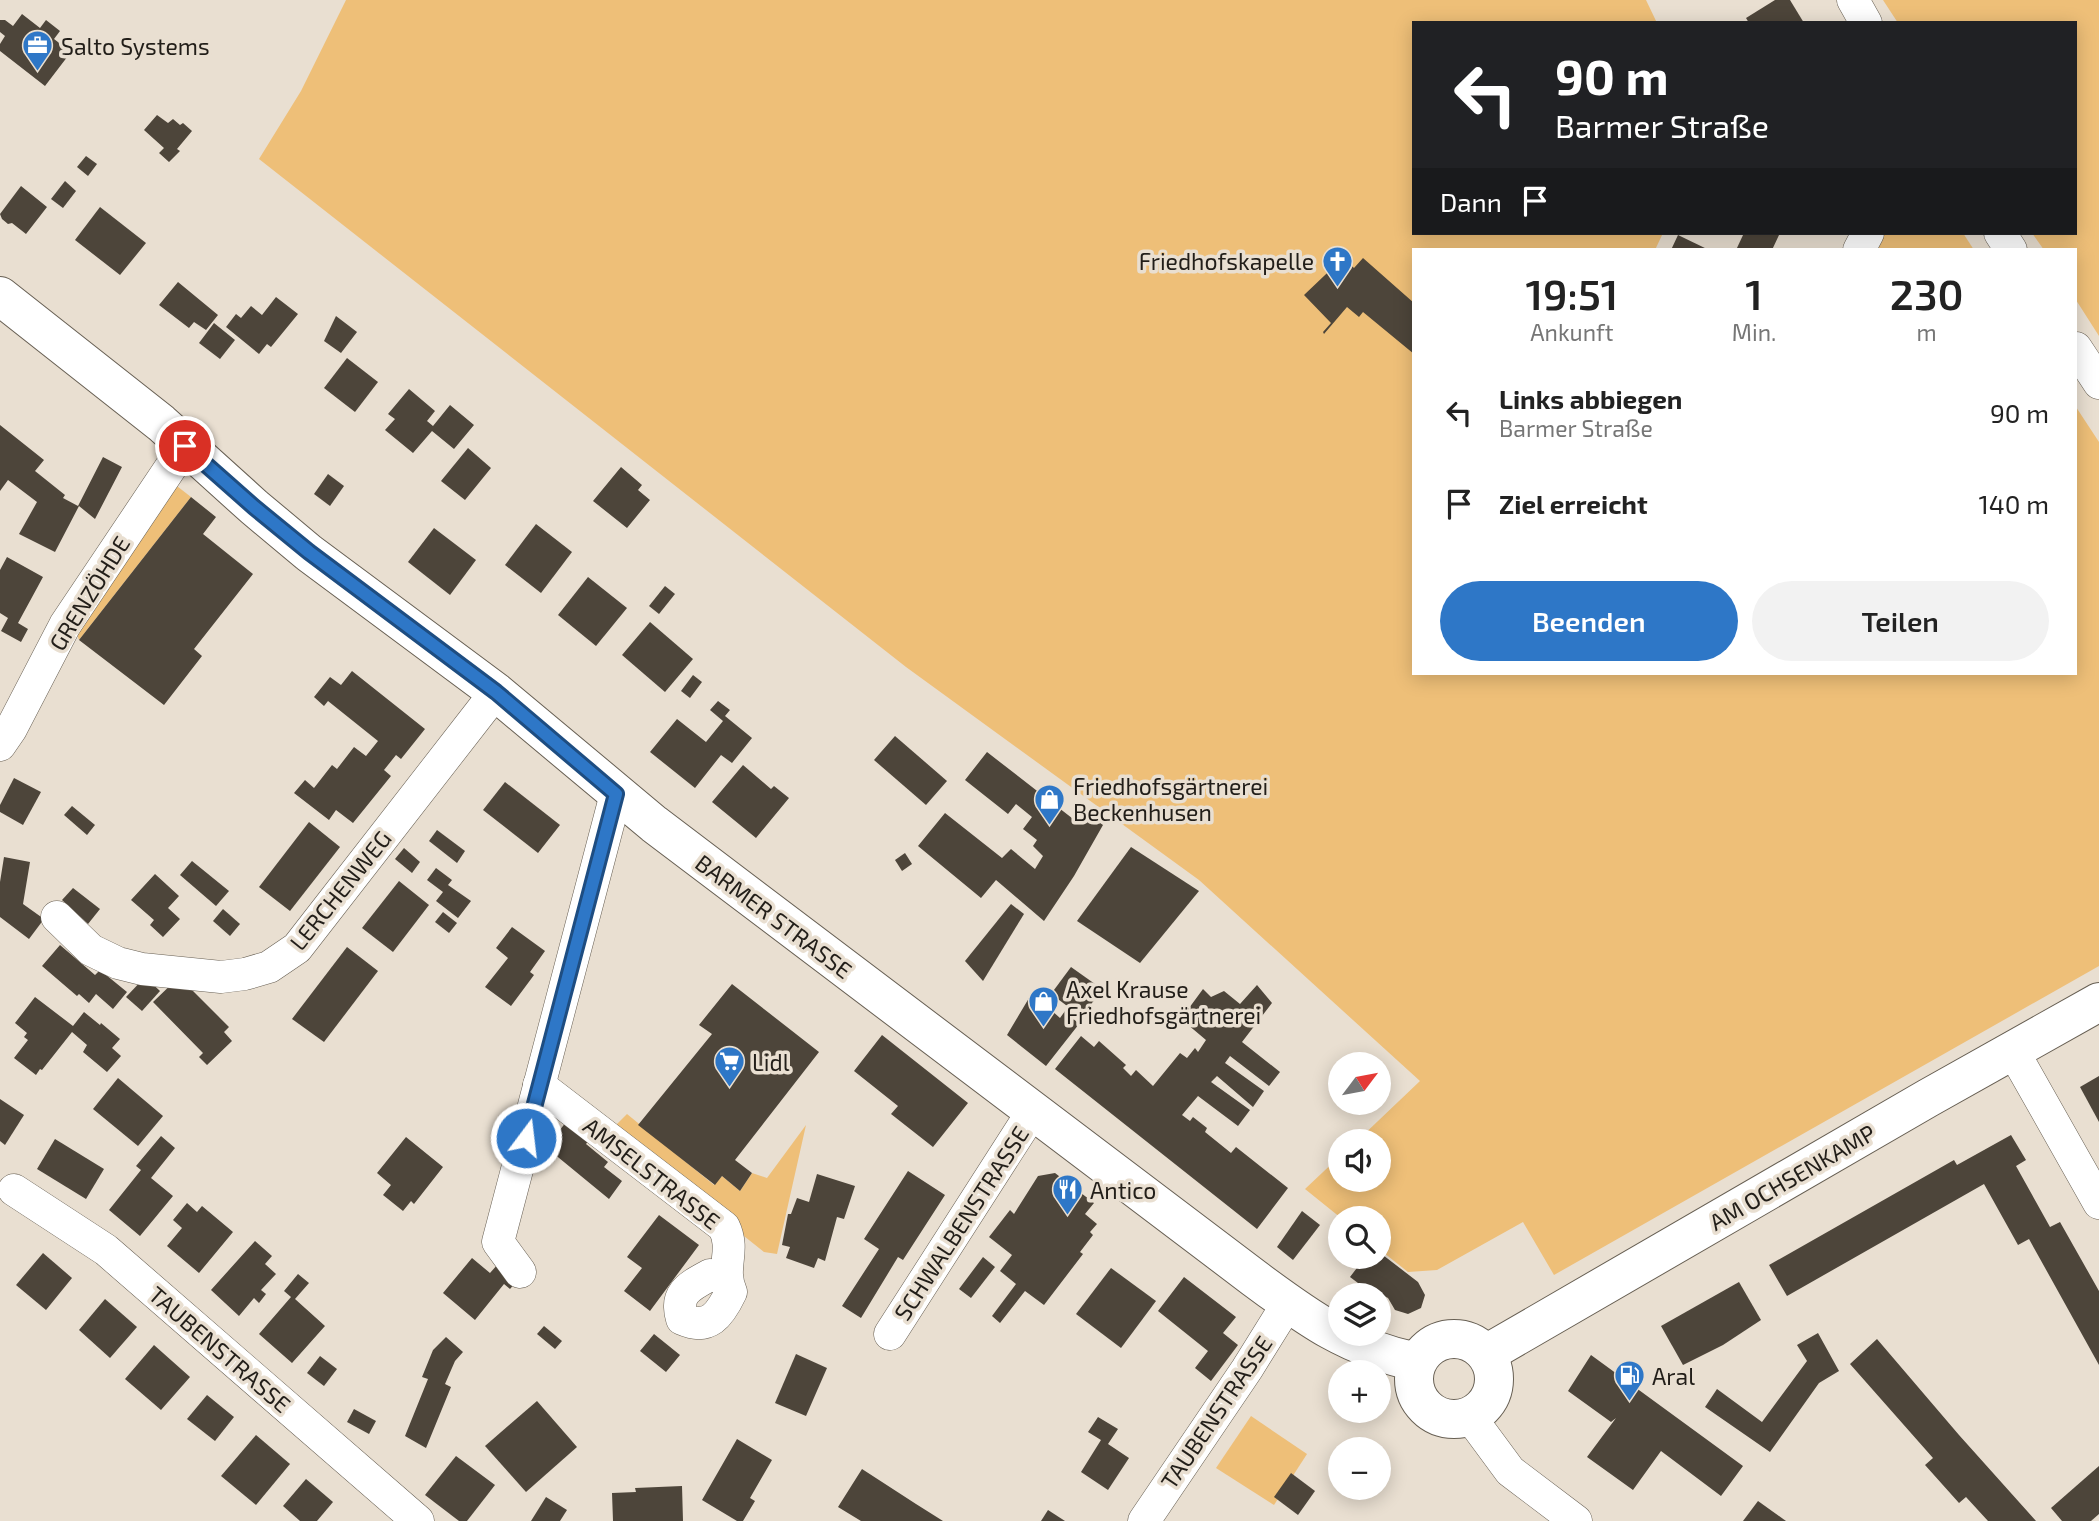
<!DOCTYPE html>
<html lang="de">
<meta charset="utf-8">
<style>
:root{--surface:#fff;--page:#f2f2f2;--text:#222;--muted:#767676;--accent:#2e77c7}
body{margin:0;font-family:"Exo 2",sans-serif;background:var(--page);color:var(--text);height:100vh;display:flex;flex-direction:column;font-size:26px;white-space:nowrap}
*{box-sizing:border-box;margin:0}
p{font-size:23px;color:var(--muted)}
.icon{flex:none;width:38px;height:38px;fill:none;stroke:currentColor;stroke-width:2;stroke-linecap:round;stroke-linejoin:round}
.map{position:relative;flex:1;overflow:hidden}
.side{position:absolute;left:1412px;top:248px;width:665px;height:427px;display:flex;flex-direction:column;background:var(--surface);border-radius:0px;box-shadow:0 4px 18px #0003}
.side>*{flex:none}
.guide{position:absolute;left:1412px;top:21px;width:665px;height:214px;border-radius:0px;box-shadow:0 4px 18px #0003;background:#202124;color:#fff;overflow:hidden}
.needle{width:46px;rotate:58deg}
.fabs{position:absolute;left:1328px;top:1052px;display:grid;gap:14px}
.fabs a{display:grid;place-items:center;width:63px;height:63px;border-radius:50%;background:var(--surface);box-shadow:0 4px 18px #0003;font-size:35px}
.pin{position:absolute;display:grid;place-items:center;width:60px;height:60px;color:#fff;margin:-30px;border:4px solid #fff;border-radius:50%;box-shadow:0 2px 7px #0007}
.me{position:absolute;width:77px;margin:-38px;rotate:15deg;stroke-linejoin:round;filter:drop-shadow(0 0 5px #0008)}
.turn{display:flex;align-items:center;gap:24px;height:147px;padding:0 28px;font-size:32px}
.turn .icon{width:91px;height:91px;stroke-width:2.5}
.turn b{display:block;font-size:49px;line-height:60px}
.then{display:flex;align-items:center;height:66px;padding:0 28px;background:#0003;gap:14px;font-size:26px}
.eta{display:flex;justify-content:space-evenly;align-items:center;height:119px;text-align:center}
.eta b{font-size:42px;font-weight:600;line-height:49px}
.button{display:flex;gap:14px;margin-top:auto;padding:14px 28px}
.button a{flex:1;height:80px;border-radius:42px;background:var(--accent);color:#fff;font-size:28px;font-weight:600;line-height:80px;text-align:center}
.button a+a{background:var(--page);color:var(--text)}
ul{padding:0;list-style:none}
li{display:flex;align-items:center;gap:21px;height:91px;padding:0 28px}
li div{flex:1}
li b{display:block;font-size:26px}
li em{font-style:normal}
.map>svg:first-child{display:block}
.green{fill:#eebf78}
.building{fill:#4d453a}
.lines{fill:none;stroke-linecap:round;stroke-linejoin:round}
.minor-casing{stroke:#675f53;stroke-width:33}
.major-casing{stroke:#675f53;stroke-width:40}
.minor{stroke:#fff;stroke-width:32}
.major{stroke:#fff;stroke-width:38}
.route-casing{stroke:#1e4d81;stroke-width:18}
.route{stroke:#2e77c7;stroke-width:12}
.labels{text-anchor:middle;dominant-baseline:central;stroke-width:7;stroke-linejoin:round;paint-order:stroke}
.poi-label{font-size:23px;fill:#221e19;stroke:#e9dfd1;text-anchor:start}
.street-label{font-size:23px;fill:#221e19;stroke:#e9dfd1}
</style>
<div class="map">
<svg width="2099" height="1521" viewBox="0 0 2099 1521">
<rect width="100%" height="100%" fill="#e9dfd1"/>
<g class="green">
<polygon points="346,0 1646,0 1657,23 1414,23 1414,233 1663,233 1655,250 1414,250 1414,674 2076,674 2076,407 2099,442 2099,966 1554,1275 1523,1222 1437,1270 1408,1272 1379,1249 1379,1218 1341,1218 1305,1189 1340,1156 1340,1180 1379,1180 1379,1141 1357,1141 1420,1081 1199,880 906,667 259,159 301,91"/>
<polygon points="1883,0 2099,0 2099,336 2076,300 2076,250 2044,250 2032,233 2076,233 2076,23 1898,23"/>
<polygon points="1882,233 1963,233 1974,250 1872,250"/>
<polygon points="173,483 191,497 79,640 75,628"/>
<polygon points="627,1114 714,1185 722,1176 740,1191 752,1173 767,1178 806,1125 777,1254 764,1252 611,1130"/>
<polygon points="1251,1416 1307,1454 1274,1505 1216,1468"/>
</g>
<g class="building">
<polygon points="1775,0 1790,0 1804,23 1749,23 1746,18"/>
<polygon points="22,14 40,28 46,20 60,31 54,39 71,52 45,86 0,51 0,44 5,36 0,32 0,20 5,20 13,26"/>
<polygon points="157,115 168,123 173,119 180,125 183,123 192,131 177,149 180,151 169,162 159,153 164,148 144,130"/>
<polygon points="86,156 97,164 88,176 77,167"/>
<polygon points="65,181 76,191 63,208 51,199"/>
<polygon points="21,186 47,207 26,234 12,223 8,224 2,219 0,214"/>
<polygon points="100,207 146,243 120,275 75,240"/>
<polygon points="1744,233 1774,233 1779,235 1772,250 1736,250"/>
<polygon points="1678,235 1709,250 1671,250"/>
<polygon points="1345,256 1347,258 1345,260 1354,268 1363,258 1414,303 1414,354 1363,312 1359,317 1347,307 1324,334 1323,332 1331,323 1304,295"/>
<polygon points="178,282 218,315 206,330 194,322 189,328 159,305"/>
<polygon points="276,297 298,314 271,347 267,344 259,354 226,327 236,314 241,318 251,306 262,315"/>
<polygon points="336,316 357,332 341,353 324,341"/>
<polygon points="214,323 235,340 220,359 199,343"/>
<polygon points="347,358 378,382 355,412 324,388"/>
<polygon points="409,389 435,411 427,421 433,426 450,405 474,425 454,449 432,431 413,453 385,430 395,419 388,414"/>
<polygon points="0,425 44,460 35,471 65,495 63,498 78,506 103,457 122,467 95,519 79,506 55,552 19,534 37,502 8,480 0,491"/>
<polygon points="468,448 491,468 465,500 441,481"/>
<polygon points="621,467 642,485 638,490 650,500 627,528 593,501"/>
<polygon points="328,474 344,486 330,506 314,494"/>
<polygon points="191,497 216,517 203,534 253,574 194,649 202,656 164,705 79,640"/>
<polygon points="536,524 572,552 541,593 505,565"/>
<polygon points="434,528 476,560 450,595 408,562"/>
<polygon points="7,557 43,577 18,623 28,629 21,642 1,631 8,618 0,613 0,570"/>
<polygon points="588,577 627,608 596,646 558,615"/>
<polygon points="665,586 675,594 659,614 649,606"/>
<polygon points="650,622 693,659 665,692 622,655"/>
<polygon points="352,671 425,729 401,759 396,755 384,770 391,776 353,823 336,810 329,820 294,793 305,780 314,788 332,765 337,769 354,747 366,756 378,741 328,701 324,706 314,697 330,677 341,685"/>
<polygon points="693,675 702,682 690,698 681,691"/>
<polygon points="718,701 730,710 725,716 752,738 732,763 721,755 695,788 650,752 677,719 706,742 723,721 710,710"/>
<polygon points="895,736 947,781 926,805 874,760"/>
<polygon points="987,752 1077,822 1085,812 1103,825 1074,876 1044,921 996,880 981,898 918,846 945,813 1002,858 1011,849 1035,869 1043,856 1033,846 1037,840 1023,829 1032,817 1016,804 1008,814 965,780"/>
<polygon points="743,765 771,789 774,786 789,798 756,838 712,802"/>
<polygon points="14,778 41,792 23,825 0,812 0,805"/>
<polygon points="505,782 560,825 538,853 483,810"/>
<polygon points="72,806 95,825 87,835 64,815"/>
<polygon points="309,822 340,847 290,911 259,887"/>
<polygon points="437,830 465,851 457,863 429,841"/>
<polygon points="1131,847 1199,891 1140,963 1077,921"/>
<polygon points="404,848 420,862 412,873 395,859"/>
<polygon points="905,853 912,864 902,871 895,860"/>
<polygon points="4,857 30,862 23,904 44,919 29,939 0,917 0,882"/>
<polygon points="192,861 229,891 216,906 180,875"/>
<polygon points="436,868 452,880 448,885 471,901 458,918 436,901 443,892 427,880"/>
<polygon points="155,874 179,896 168,908 180,919 163,937 150,925 154,920 131,900"/>
<polygon points="399,881 429,905 393,952 362,928"/>
<polygon points="73,888 100,909 88,924 62,900"/>
<polygon points="1011,904 1024,914 983,981 965,961"/>
<polygon points="223,909 240,924 230,936 213,921"/>
<polygon points="443,912 457,923 449,933 435,922"/>
<polygon points="512,927 545,951 530,972 534,975 511,1006 485,987 508,958 496,948"/>
<polygon points="60,945 95,975 100,970 127,992 113,1009 96,994 89,1003 79,994 77,996 42,966"/>
<polygon points="347,947 378,971 324,1042 292,1019"/>
<polygon points="1071,967 1102,989 1082,1017 1051,994"/>
<polygon points="145,977 160,991 142,1011 126,997"/>
<polygon points="179,977 229,1027 224,1032 232,1041 207,1065 199,1057 203,1053 153,1002"/>
<polygon points="732,984 819,1052 735,1160 752,1173 740,1191 722,1176 715,1185 638,1125 712,1034 699,1025"/>
<polygon points="1257,985 1272,1003 1242,1042 1280,1072 1269,1086 1230,1056 1225,1063 1264,1091 1253,1107 1217,1076 1211,1082 1250,1110 1238,1126 1198,1096 1182,1115 1190,1121 1193,1117 1207,1128 1205,1132 1231,1153 1236,1147 1288,1188 1257,1229 1055,1069 1081,1036 1094,1047 1099,1041 1126,1065 1123,1068 1131,1076 1136,1070 1153,1086 1180,1053 1187,1058 1195,1048 1198,1052 1206,1040 1181,1019 1203,989 1211,997 1224,991 1240,1004"/>
<polygon points="1032,993 1060,1018 1065,1011 1079,1024 1046,1066 1007,1035"/>
<polygon points="35,997 73,1026 84,1012 100,1025 101,1023 120,1039 112,1048 121,1056 107,1072 83,1052 87,1045 72,1032 42,1070 40,1069 36,1075 14,1058 28,1040 24,1037 27,1033 15,1023"/>
<polygon points="882,1035 968,1103 933,1147 891,1114 898,1106 854,1071"/>
<polygon points="2099,1076 2099,1122 2080,1087"/>
<polygon points="118,1078 163,1116 138,1146 93,1109"/>
<polygon points="0,1099 24,1115 5,1145 0,1141"/>
<polygon points="566,1122 589,1140 586,1144 608,1162 604,1167 622,1181 609,1199 553,1153 548,1160 541,1155"/>
<polygon points="2011,1135 2026,1160 2016,1166 2050,1227 2060,1222 2099,1291 2099,1365 2029,1239 2018,1245 1984,1184 1787,1296 1769,1265 1954,1160 1957,1165"/>
<polygon points="161,1136 175,1148 151,1178 173,1196 140,1236 109,1210 141,1170 136,1166"/>
<polygon points="406,1137 443,1167 414,1204 411,1201 403,1211 383,1195 391,1185 377,1173"/>
<polygon points="55,1139 104,1169 86,1199 37,1169"/>
<polygon points="908,1171 945,1195 903,1260 898,1257 861,1318 842,1306 879,1249 864,1239"/>
<polygon points="1055,1173 1094,1203 1085,1214 1097,1224 1090,1232 1093,1235 1080,1252 1083,1254 1044,1305 1025,1291 1000,1323 992,1316 1016,1284 1000,1271 1012,1255 989,1237 1010,1210 1014,1214 1038,1176"/>
<polygon points="817,1174 855,1186 844,1219 837,1217 825,1261 818,1258 814,1268 786,1258 790,1247 782,1245 788,1214 791,1214 797,1198 809,1202"/>
<polygon points="187,1203 197,1212 202,1206 233,1232 199,1273 167,1246 182,1228 173,1220"/>
<polygon points="1302,1211 1320,1225 1293,1260 1277,1247"/>
<polygon points="659,1215 699,1245 650,1311 624,1291 642,1268 627,1257"/>
<polygon points="255,1241 272,1256 265,1264 276,1274 261,1290 266,1294 259,1303 254,1298 239,1316 211,1290"/>
<polygon points="1379,1252 1418,1282 1425,1295 1421,1308 1408,1314 1395,1310 1388,1298 1380,1294 1374,1295 1350,1277 1366,1256 1379,1256"/>
<polygon points="43,1253 72,1278 46,1310 16,1285"/>
<polygon points="983,1257 995,1267 971,1298 959,1289"/>
<polygon points="472,1258 490,1273 498,1264 516,1282 510,1289 504,1284 475,1320 443,1293"/>
<polygon points="1111,1268 1156,1301 1121,1348 1076,1314"/>
<polygon points="298,1274 309,1283 295,1299 325,1326 292,1363 259,1334 291,1297 284,1291"/>
<polygon points="1184,1277 1236,1317 1223,1333 1238,1345 1211,1381 1195,1368 1208,1351 1158,1311"/>
<polygon points="1739,1282 1761,1320 1723,1345 1683,1365 1661,1326"/>
<polygon points="105,1299 137,1327 110,1358 79,1330"/>
<polygon points="544,1326 562,1341 555,1349 537,1334"/>
<polygon points="1818,1333 1839,1371 1819,1383 1770,1452 1705,1407 1717,1389 1762,1422 1807,1361 1797,1345"/>
<polygon points="654,1334 680,1355 666,1372 640,1351"/>
<polygon points="446,1337 463,1352 455,1361 445,1384 451,1387 426,1448 405,1436 428,1379 422,1377 433,1350"/>
<polygon points="1877,1339 1959,1435 2036,1521 1988,1521 1966,1497 1959,1503 1925,1465 1933,1458 1850,1364"/>
<polygon points="154,1345 190,1377 161,1410 125,1379"/>
<polygon points="796,1354 827,1368 806,1416 775,1403"/>
<polygon points="1591,1355 1743,1466 1721,1496 1661,1451 1633,1490 1587,1457 1616,1418 1611,1422 1568,1391"/>
<polygon points="320,1356 337,1369 324,1386 307,1373"/>
<polygon points="207,1395 234,1417 215,1441 187,1419"/>
<polygon points="537,1401 577,1447 526,1492 485,1446"/>
<polygon points="354,1409 376,1421 369,1434 347,1422"/>
<polygon points="1098,1417 1118,1429 1108,1444 1129,1458 1108,1490 1081,1472 1101,1440 1088,1432"/>
<polygon points="256,1435 290,1464 256,1505 221,1476"/>
<polygon points="737,1439 772,1460 750,1498 755,1501 743,1521 737,1521 702,1500"/>
<polygon points="456,1456 495,1485 467,1521 459,1521 425,1495"/>
<polygon points="2099,1466 2099,1514 2091,1521 2062,1521 2051,1508"/>
<polygon points="862,1469 916,1504 943,1521 861,1521 838,1507"/>
<polygon points="1291,1473 1315,1491 1298,1515 1274,1497"/>
<polygon points="306,1479 333,1502 317,1521 300,1521 283,1506"/>
<polygon points="682,1486 683,1521 613,1521 612,1493 636,1492 635,1488"/>
<polygon points="546,1497 567,1510 560,1521 531,1521"/>
<polygon points="1758,1501 1786,1521 1743,1521"/>
<polygon points="1048,1510 1065,1521 1041,1521"/>
</g>
<g class="lines">
<defs>
<g id="minor">
<polyline points="1853,0 1866,23"/>
<polyline points="2000,233 2011,250"/>
<polyline points="1859,250 1868,233"/>
<polyline points="2076,348 2099,383"/>
<polyline points="0,745 11,729 65,625 185,446"/>
<polyline points="57,917 91,950 118,963 142,969 221,977 245,974 269,967 297,948 496,692"/>
<polyline points="2013,1051 2099,1203"/>
<path d="M539,1085L724,1227C736,1252 720,1266 731,1292C720,1315 709,1331 682,1319C674,1293 690,1286 710,1275L725,1278"/>
<polyline points="14,1190 106,1250 418,1521"/>
<polyline points="520,1272 498,1242 616,794"/>
<polyline points="890,1334 1033,1111"/>
<polyline points="1472,1415 1479,1429 1510,1471 1576,1521"/>
<polyline points="1144,1521 1247,1369 1288,1303"/>
</g>
<g id="major">
<path d="M0,296L161,423L254,507L309,553L496,692L654,824L1254,1278C1309,1319 1349,1348 1417,1362"/>
<circle cx="1454" cy="1379" r="40"/>
<polyline points="1486,1354 1928,1098 2099,1002"/>
</g>
</defs>
<use href="#minor" class="minor-casing"/>
<use href="#major" class="major-casing"/>
<use href="#minor" class="minor"/>
<use href="#major" class="major"/>
</g>
<g class="lines">
<defs>
<polyline id="route" points="185,446 254,507 309,552 496,692 616,794 526,1138"/>
</defs>
<use href="#route" class="route-casing"/>
<use href="#route" class="route"/>
</g>
<defs>
<symbol id="office-pin" viewBox="-11 -11 22 30"><path d="M0 17L-7.5 6A9.5 9.5 0 1 1 7.5 6Z" fill="#2e77c7" stroke="#e9dfd1"/><path d="M-6-3h4V-5.5h4V-3h4V5H-6ZM-1-4.5V-3h2v-1.5ZM-6 0V1H6V0Z" fill="#fff"/></symbol>
<symbol id="church-pin" viewBox="-11 -11 22 30"><path d="M0 17L-7.5 6A9.5 9.5 0 1 1 7.5 6Z" fill="#2e77c7" stroke="#e9dfd1"/><path d="M-1.2-6h2.4v3.5h3.3v2.4h-3.3V6h-2.4V-.1h-3.3v-2.4h3.3Z" fill="#fff"/></symbol>
<symbol id="shop-pin" viewBox="-11 -11 22 30"><path d="M0 17L-7.5 6A9.5 9.5 0 1 1 7.5 6Z" fill="#2e77c7" stroke="#e9dfd1"/><path d="M-5-2.5h2.3a2.7 3.5 0 0 1 5.4 0H5L5.5 6h-11ZM-1.5-2.5h3a1.5 2.3 0 0 0-3 0Z" fill="#fff"/></symbol>
<symbol id="supermarket-pin" viewBox="-11 -11 22 30"><path d="M0 17L-7.5 6A9.5 9.5 0 1 1 7.5 6Z" fill="#2e77c7" stroke="#e9dfd1"/><path d="M-6-5.5h2.5l.6 2H6L4.5 2H-2.5L-4.4-4H-6ZM-1.5 3.2a1.3 1.3 0 1 0 .1 0ZM3 3.2a1.3 1.3 0 1 0 .1 0Z" fill="#fff"/></symbol>
<symbol id="restaurant-pin" viewBox="-11 -11 22 30"><path d="M0 17L-7.5 6A9.5 9.5 0 1 1 7.5 6Z" fill="#2e77c7" stroke="#e9dfd1"/><path d="M-5-6h1v4h1v-4h1v4h1v-4h1v5L-1.5 .5V6h-2V.5L-5-1ZM5-6V6H3V1.5H1.5Q1.5-4 5-6Z" fill="#fff"/></symbol>
<symbol id="fuel-pin" viewBox="-11 -11 22 30"><path d="M0 17L-7.5 6A9.5 9.5 0 1 1 7.5 6Z" fill="#2e77c7" stroke="#e9dfd1"/><path d="M-5.5-6h7V0h2V4h1.3V-2.5L3-4.5l.8-.8L6-3V5H2.5V1h-1V6h-7ZM-4.2-4.7v3.2H.2V-4.7Z" fill="#fff"/></symbol>
</defs>
<g fill-rule="evenodd">
<use href="#office-pin" x="20" y="28" width="35" height="47"/>
<use href="#church-pin" x="1320" y="244" width="35" height="47"/>
<use href="#shop-pin" x="1032" y="782" width="35" height="47"/>
<use href="#shop-pin" x="1026" y="984" width="35" height="47"/>
<use href="#supermarket-pin" x="712" y="1044" width="35" height="47"/>
<use href="#restaurant-pin" x="1050" y="1172" width="35" height="47"/>
<use href="#fuel-pin" x="1612" y="1358" width="35" height="47"/>
</g>
<g class="labels">
<g class="poi-label">
<text x="61" y="46">Salto Systems</text>
<text x="1314" y="261" text-anchor="end">Friedhofskapelle</text>
<text x="1073" y="786">Friedhofsgärtnerei<tspan x="1073" dy="26">Beckenhusen</tspan></text>
<text x="1066" y="989">Axel Krause<tspan x="1066" dy="26">Friedhofsgärtnerei</tspan></text>
<text x="752" y="1062">Lidl</text>
<text x="1090" y="1190">Antico</text>
<text x="1652" y="1376">Aral</text>
</g>
<g class="street-label">
<text transform="translate(89 593) rotate(-58)">GRENZÖHDE</text>
<text transform="translate(340 890) rotate(-51)">LERCHENWEG</text>
<text transform="translate(774 916) rotate(37)">BARMER STRASSE</text>
<text transform="translate(652 1173) rotate(38)">AMSELSTRASSE</text>
<text transform="translate(1792 1177) rotate(-30)">AM OCHSENKAMP</text>
<text transform="translate(961 1223) rotate(-57)">SCHWALBENSTRASSE</text>
<text transform="translate(220 1349) rotate(41)">TAUBENSTRASSE</text>
<text transform="translate(1216 1412) rotate(-56)">TAUBENSTRASSE</text>
</g>
</g>
</svg>
<div class="fabs">
<a><svg class="needle" viewBox="-14 -14 28 28"><path d="M0-13l5 13h-10z" fill="#e53935"/><path d="M0 13l5-13h-10z" fill="#767676"/></svg></a>
<a><svg class="icon" aria-label="sound" viewBox="0 0 24 24"><path d="M4 9h4l5-4v14l-5-4H4zM17 9q2 3 0 6"/></svg></a>
<a><svg class="icon" aria-label="search" viewBox="0 0 24 24"><circle cx="10" cy="10" r="6"/><path d="M15 15l6 6"/></svg></a>
<a><svg class="icon" aria-label="layers" viewBox="0 0 24 24"><path d="M12 4l9 5-9 5-9-5zM3 14l9 5 9-5"/></svg></a>
<a>+</a>
<a>−</a>
</div>
<div class="pin" style="left:185px;top:446px;background:#d93025"><svg class="icon" aria-label="arrive" viewBox="0 0 24 24"><path d="M6 21V4h12l-3 4 3 4H6"/></svg></div>
<svg class="me" style="left:526px;top:1138px" viewBox="-20 -20 40 40"><circle r="17" fill="#2e77c7" stroke="#fff" stroke-width="3"/><path d="M0-11L8 9 0 5-8 9z" fill="#fff"/></svg>
<div class="guide">
<div class="turn"><svg class="icon" aria-label="left" viewBox="0 0 24 24"><path d="M17 20v-9H6M10 6l-5 5 5 5"/></svg><div><b>90 m</b>Barmer Straße</div></div>
<div class="then">Dann<svg class="icon" aria-label="arrive" viewBox="0 0 24 24"><path d="M6 21V4h12l-3 4 3 4H6"/></svg></div>
</div>
<section class="side">
<div class="eta">
<div><b>19:51</b><p>Ankunft</p></div>
<div><b>1</b><p>Min.</p></div>
<div><b>230</b><p>m</p></div>
</div>
<ul>
<li><svg class="icon" aria-label="left" viewBox="0 0 24 24"><path d="M17 20v-9H6M10 6l-5 5 5 5"/></svg><div><b>Links abbiegen</b><p>Barmer Straße</p></div><em>90 m</em></li>
<li><svg class="icon" aria-label="arrive" viewBox="0 0 24 24"><path d="M6 21V4h12l-3 4 3 4H6"/></svg><div><b>Ziel erreicht</b></div><em>140 m</em></li>
</ul>
<div class="button"><a>Beenden</a><a>Teilen</a></div>
</section>
</div>
